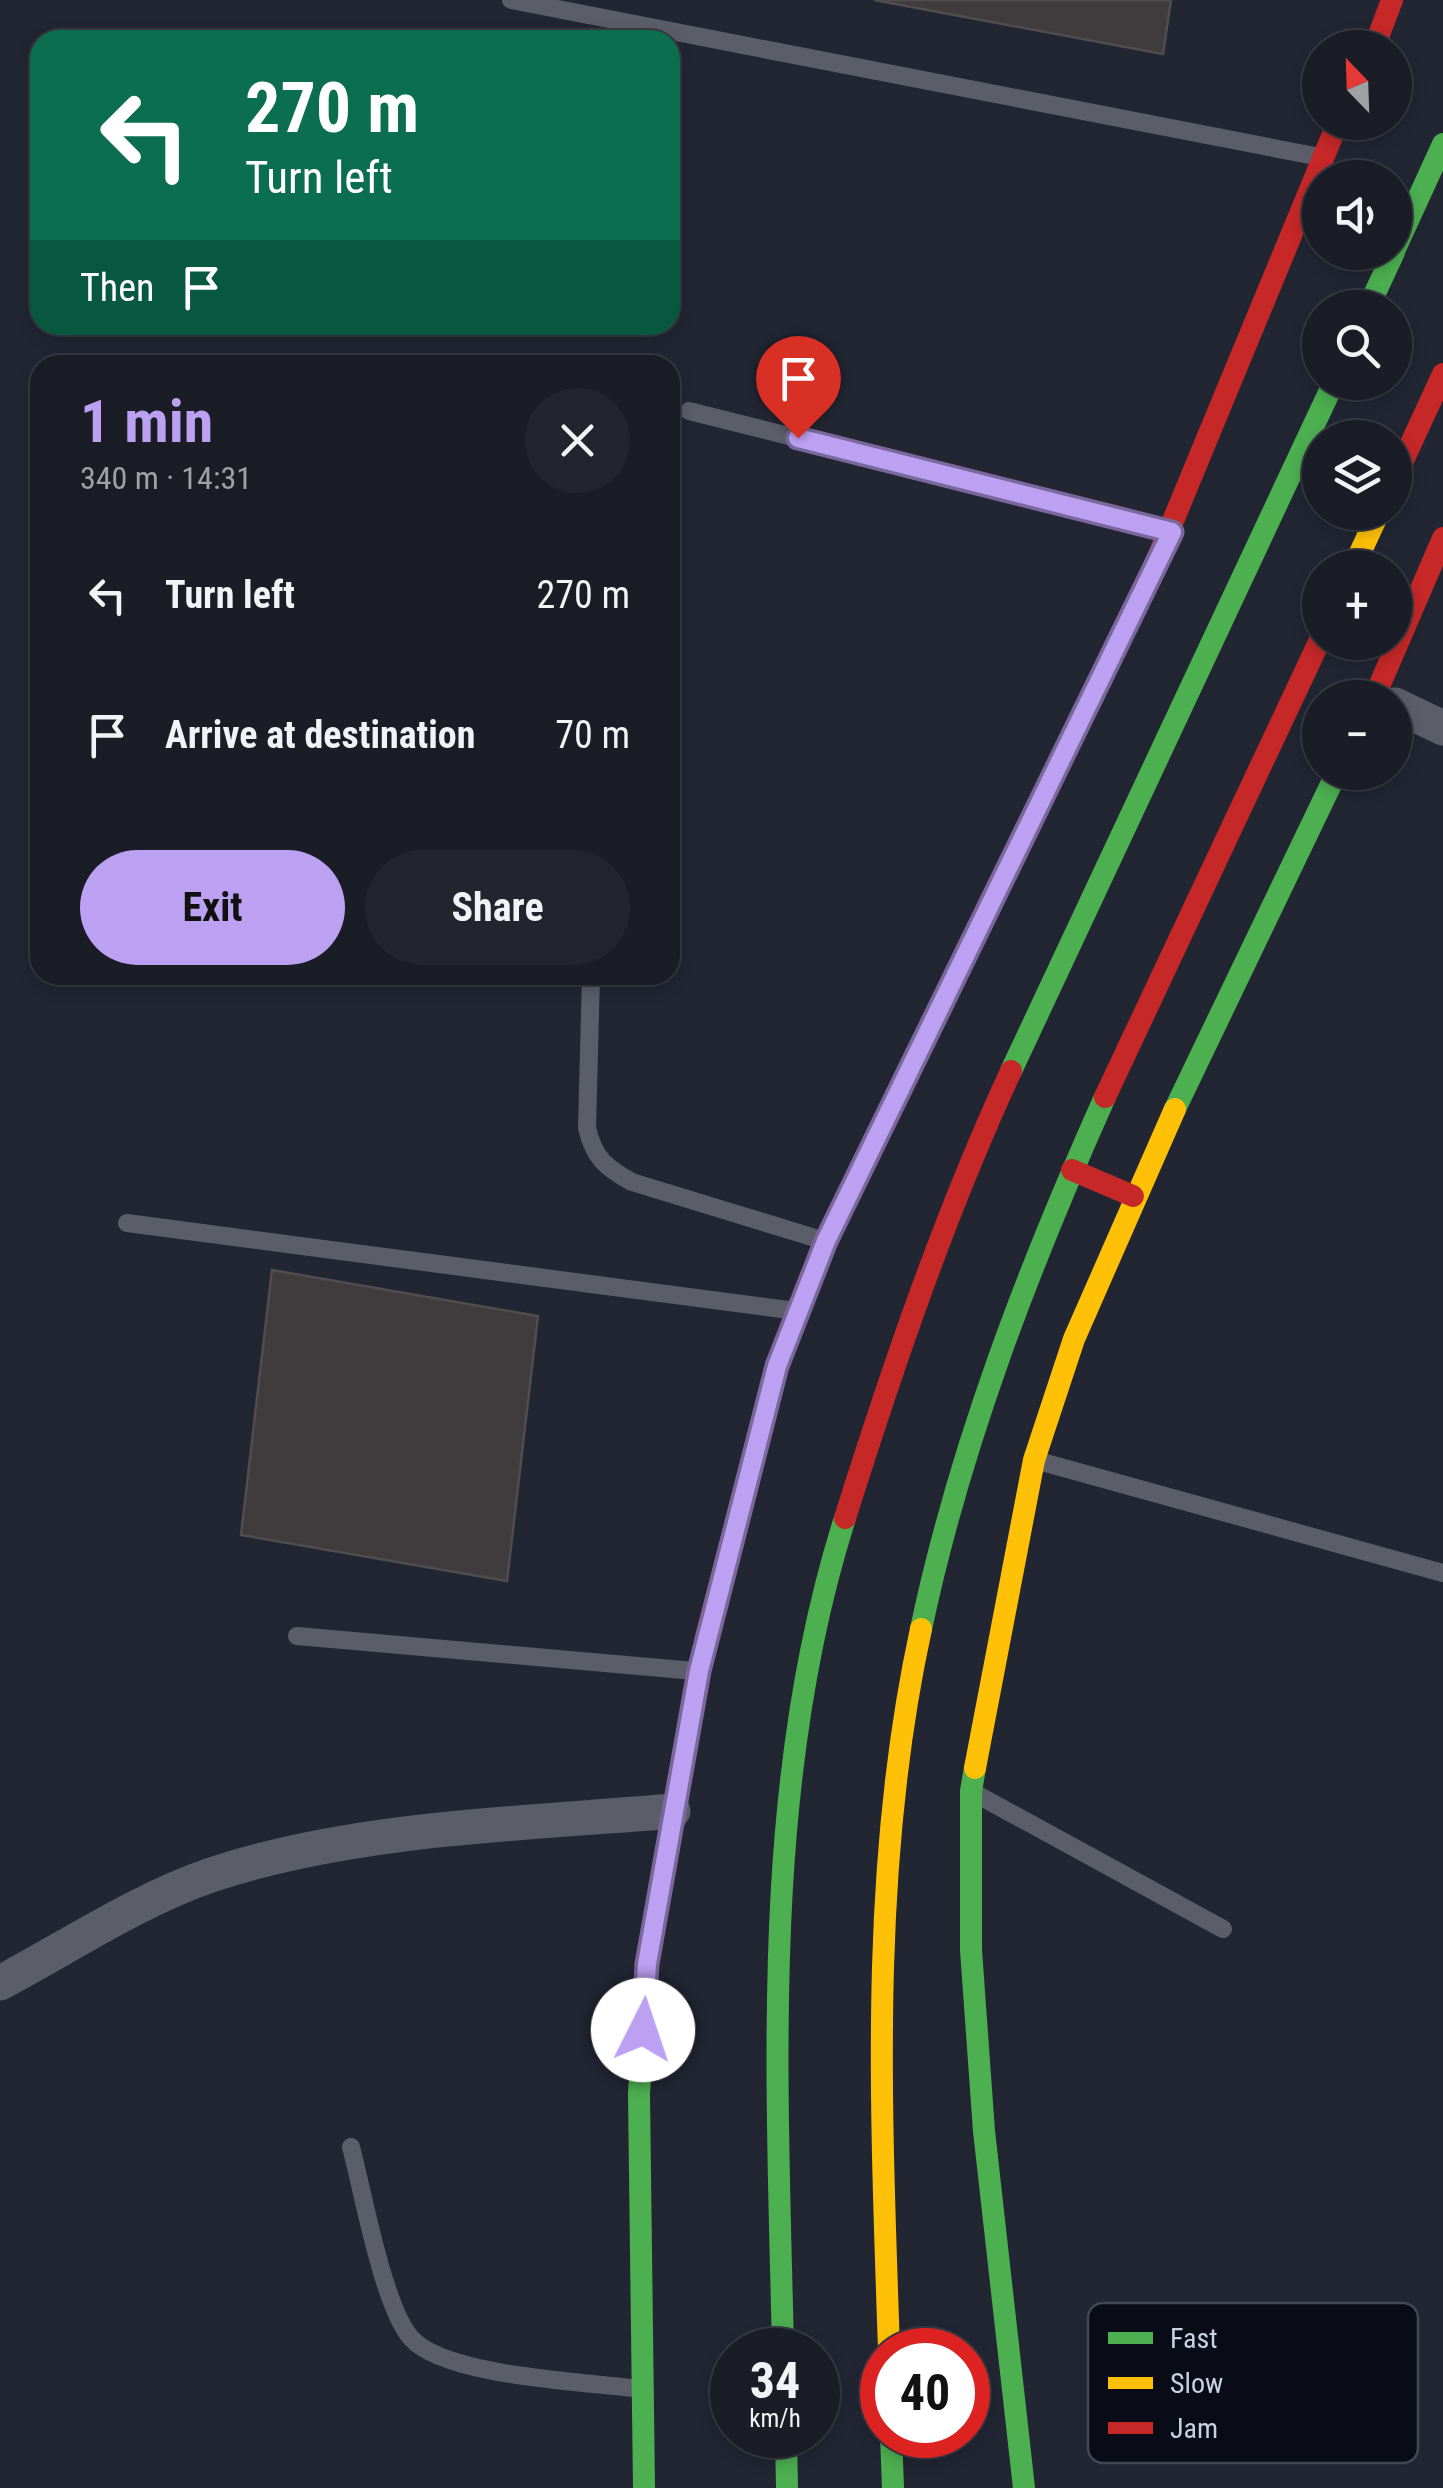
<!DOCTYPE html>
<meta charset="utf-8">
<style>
:root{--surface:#1a1c26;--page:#23252e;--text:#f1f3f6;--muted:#9fa1a7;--line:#383a43;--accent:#bca0f2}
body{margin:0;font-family:"Roboto Condensed",sans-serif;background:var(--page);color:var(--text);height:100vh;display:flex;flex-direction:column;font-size:38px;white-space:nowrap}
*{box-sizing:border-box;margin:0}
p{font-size:32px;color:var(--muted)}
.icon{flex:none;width:55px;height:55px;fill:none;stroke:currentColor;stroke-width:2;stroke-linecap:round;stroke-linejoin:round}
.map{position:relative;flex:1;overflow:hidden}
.drawer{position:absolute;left:30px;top:355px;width:650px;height:630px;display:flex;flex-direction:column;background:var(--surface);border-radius:30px;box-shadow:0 5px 15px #0003,0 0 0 2px var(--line)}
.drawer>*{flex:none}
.top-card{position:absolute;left:30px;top:30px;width:650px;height:305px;border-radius:30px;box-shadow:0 5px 15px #0003,0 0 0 2px var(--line);background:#0b6e4f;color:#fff;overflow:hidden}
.needle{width:65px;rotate:337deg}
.tools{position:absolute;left:1302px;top:30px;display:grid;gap:20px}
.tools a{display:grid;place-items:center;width:110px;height:110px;border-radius:50%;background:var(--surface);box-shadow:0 5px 15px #0003,0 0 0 2px var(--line);font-size:50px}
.speed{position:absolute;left:710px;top:2328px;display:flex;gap:20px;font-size:50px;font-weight:700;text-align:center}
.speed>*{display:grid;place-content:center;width:130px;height:130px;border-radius:50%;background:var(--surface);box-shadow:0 5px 15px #0003,0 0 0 2px var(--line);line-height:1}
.speed small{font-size:25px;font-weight:400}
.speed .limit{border:15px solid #d22;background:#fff;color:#111}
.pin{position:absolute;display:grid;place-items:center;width:85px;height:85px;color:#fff;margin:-102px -42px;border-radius:50% 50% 50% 0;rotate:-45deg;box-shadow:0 0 10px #0007}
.pin .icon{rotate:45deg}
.me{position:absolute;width:110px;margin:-55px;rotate:4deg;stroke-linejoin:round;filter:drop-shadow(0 0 8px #0008)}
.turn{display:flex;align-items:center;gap:35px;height:210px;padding:0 50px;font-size:45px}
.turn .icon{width:130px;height:130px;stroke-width:2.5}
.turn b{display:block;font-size:70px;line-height:85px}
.then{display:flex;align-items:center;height:95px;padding:0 50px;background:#0003;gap:20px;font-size:38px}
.round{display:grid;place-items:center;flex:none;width:105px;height:105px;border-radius:52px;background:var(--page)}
.overview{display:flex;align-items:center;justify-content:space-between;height:170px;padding:0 50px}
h1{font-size:60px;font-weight:700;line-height:75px;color:var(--accent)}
.primary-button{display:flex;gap:20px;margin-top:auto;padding:20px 50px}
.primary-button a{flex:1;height:115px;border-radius:60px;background:var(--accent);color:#111;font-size:40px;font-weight:700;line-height:115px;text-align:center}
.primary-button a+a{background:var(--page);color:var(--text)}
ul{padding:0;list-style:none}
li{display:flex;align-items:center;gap:30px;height:140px;padding:0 50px}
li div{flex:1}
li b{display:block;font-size:38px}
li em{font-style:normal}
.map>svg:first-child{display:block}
.building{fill:#403c3d;stroke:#504d50;stroke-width:2.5}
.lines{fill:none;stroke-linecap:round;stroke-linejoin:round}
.lane{stroke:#5b5e69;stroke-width:18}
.street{stroke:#5b5e69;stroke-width:35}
.fast{stroke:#4caf50;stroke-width:22}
.slow{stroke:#ffc107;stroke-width:22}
.jam{stroke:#c62828;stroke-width:22}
.route-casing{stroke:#7a689d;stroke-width:25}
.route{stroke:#bca0f2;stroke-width:18}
.key{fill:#090c17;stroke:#444754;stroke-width:2.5}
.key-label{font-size:28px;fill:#ccd1e1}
</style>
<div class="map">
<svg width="1443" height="2488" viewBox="0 0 1443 2488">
<rect width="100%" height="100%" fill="#222633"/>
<g class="building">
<polygon points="874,0 1171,0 1163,54"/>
<polygon points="272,1270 538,1316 507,1581 241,1535"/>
</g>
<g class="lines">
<g class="lane">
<polyline points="511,0 1320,157"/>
<polyline points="689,411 1168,531"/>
<path d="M591,975L587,1128C594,1158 606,1168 632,1182L825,1241"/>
<polyline points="127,1223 796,1311"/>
<polyline points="1035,1460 1443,1573"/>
<polyline points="297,1636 695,1671"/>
<polyline points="976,1794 1223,1929"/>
<path d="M351,2147C363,2192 383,2306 411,2338C445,2377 589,2382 641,2389"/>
</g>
<g class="street">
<polyline points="1395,705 1443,728"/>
<path d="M0,1983C68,1947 138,1900 211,1875C355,1827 523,1824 673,1811"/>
</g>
<g class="fast">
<polyline points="1395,249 1443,144"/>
<polyline points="1368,308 1394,252"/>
<polyline points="1011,1071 1334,382"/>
<polyline points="1175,1109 1337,772"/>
<polyline points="794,1323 826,1241 1151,574"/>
<path d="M921,1629C960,1445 1028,1269 1105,1097"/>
<polyline points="975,1768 971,1791 971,1950 984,2131 1024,2488"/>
<path d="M783,2350C777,2073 760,1785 845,1518"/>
<polyline points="786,2435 787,2488"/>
<polyline points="891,2435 893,2488"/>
<polyline points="644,2488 639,2094 647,1964 683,1767"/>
</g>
<g class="slow">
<polyline points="1353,568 1379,512"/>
<polyline points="975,1768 1034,1460 1074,1339 1175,1109"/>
<path d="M889,2350C881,2108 869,1867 921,1629"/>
</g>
<g class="jam">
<polyline points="1374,48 1392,0"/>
<polyline points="1395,478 1443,374"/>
<polyline points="1151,574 1338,122"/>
<polyline points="1374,698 1443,538"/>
<polyline points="1105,1097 1320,640"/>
<polyline points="1072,1170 1133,1196"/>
<path d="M845,1518C893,1366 944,1216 1011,1071"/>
<polyline points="683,1767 706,1637 777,1366 794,1323"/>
</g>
</g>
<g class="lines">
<defs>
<polyline id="route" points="643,2030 647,1964 699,1671 777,1366 826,1241 1172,532 798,438"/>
</defs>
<use href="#route" class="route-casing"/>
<use href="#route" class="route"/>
</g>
<rect x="1088" y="2303" width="330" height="160" rx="15" class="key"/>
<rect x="1108" y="2332" width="45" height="12" fill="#4caf50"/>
<rect x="1108" y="2377" width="45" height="12" fill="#ffc107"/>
<rect x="1108" y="2422" width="45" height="12" fill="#c62828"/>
<g class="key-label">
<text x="1170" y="2348">Fast</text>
<text x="1170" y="2393">Slow</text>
<text x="1170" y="2438">Jam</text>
</g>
</svg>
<div class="tools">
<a><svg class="needle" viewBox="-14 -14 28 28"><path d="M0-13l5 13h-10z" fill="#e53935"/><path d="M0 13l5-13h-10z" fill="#9fa1a7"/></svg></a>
<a><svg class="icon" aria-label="sound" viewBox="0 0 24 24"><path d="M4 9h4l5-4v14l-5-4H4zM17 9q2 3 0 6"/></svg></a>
<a><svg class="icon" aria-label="search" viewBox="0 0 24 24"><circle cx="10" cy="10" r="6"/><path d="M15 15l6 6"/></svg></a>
<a><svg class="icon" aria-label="layers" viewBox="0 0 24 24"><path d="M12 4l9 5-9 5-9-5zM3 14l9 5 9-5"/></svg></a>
<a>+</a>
<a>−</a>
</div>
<div class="speed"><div>34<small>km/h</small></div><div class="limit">40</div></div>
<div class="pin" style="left:798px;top:438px;background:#d93025"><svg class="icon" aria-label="arrive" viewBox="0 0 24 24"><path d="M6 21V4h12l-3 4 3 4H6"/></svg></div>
<svg class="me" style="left:643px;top:2030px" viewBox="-20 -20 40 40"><circle r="19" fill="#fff"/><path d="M0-13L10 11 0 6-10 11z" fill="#bca0f2"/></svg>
<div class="top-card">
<div class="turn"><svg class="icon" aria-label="left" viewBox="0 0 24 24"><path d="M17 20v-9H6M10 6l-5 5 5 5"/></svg><div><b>270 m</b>Turn left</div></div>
<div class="then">Then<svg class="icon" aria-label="arrive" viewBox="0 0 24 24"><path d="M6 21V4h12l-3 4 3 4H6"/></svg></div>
</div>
<section class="drawer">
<div class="overview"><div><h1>1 min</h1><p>340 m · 14:31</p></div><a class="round"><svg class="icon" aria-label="close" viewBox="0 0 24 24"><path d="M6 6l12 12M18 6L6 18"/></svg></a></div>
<ul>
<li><svg class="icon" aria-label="left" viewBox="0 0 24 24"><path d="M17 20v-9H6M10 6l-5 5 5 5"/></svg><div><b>Turn left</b></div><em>270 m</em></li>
<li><svg class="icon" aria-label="arrive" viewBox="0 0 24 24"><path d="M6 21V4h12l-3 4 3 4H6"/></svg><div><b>Arrive at destination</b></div><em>70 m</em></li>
</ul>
<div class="primary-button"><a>Exit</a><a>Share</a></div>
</section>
</div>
